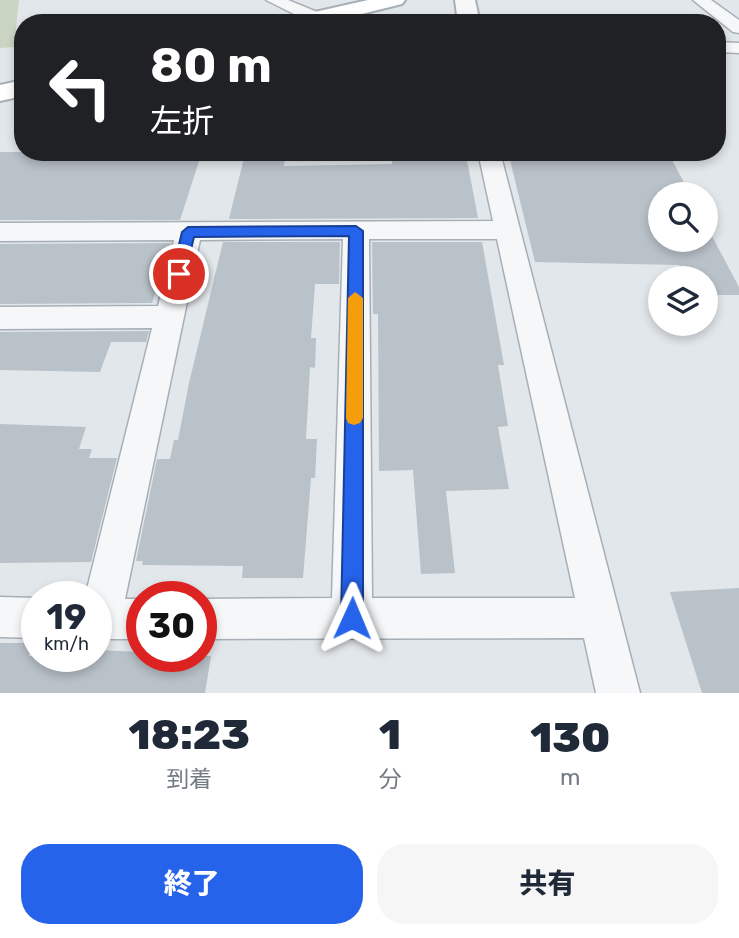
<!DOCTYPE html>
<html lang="ja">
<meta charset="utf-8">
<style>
:root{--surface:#fff;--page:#f6f6f7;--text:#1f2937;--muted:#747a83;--accent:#2563eb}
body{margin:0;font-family:Rubik,"Noto Sans JP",sans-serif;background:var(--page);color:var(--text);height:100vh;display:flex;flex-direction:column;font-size:26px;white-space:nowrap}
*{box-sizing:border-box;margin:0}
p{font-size:23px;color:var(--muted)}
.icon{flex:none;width:38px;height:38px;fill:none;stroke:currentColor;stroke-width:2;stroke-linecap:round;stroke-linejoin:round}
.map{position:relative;height:693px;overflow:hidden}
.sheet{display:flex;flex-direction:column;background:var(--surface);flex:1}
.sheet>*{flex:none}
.guide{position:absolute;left:14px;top:14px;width:712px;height:147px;border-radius:28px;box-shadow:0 4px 10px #0003;background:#202124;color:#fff;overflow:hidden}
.fabs{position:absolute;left:648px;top:182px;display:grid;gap:14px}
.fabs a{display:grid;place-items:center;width:70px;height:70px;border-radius:50%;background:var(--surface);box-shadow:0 4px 10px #0003;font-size:35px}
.speed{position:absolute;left:21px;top:581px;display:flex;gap:14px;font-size:35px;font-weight:700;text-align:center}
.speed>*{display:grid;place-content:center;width:91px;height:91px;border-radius:50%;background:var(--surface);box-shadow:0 4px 10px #0003;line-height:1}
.speed small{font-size:18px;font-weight:400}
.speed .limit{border:10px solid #d22;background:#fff;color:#111}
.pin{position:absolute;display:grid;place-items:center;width:60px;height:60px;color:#fff;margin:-30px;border:4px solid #fff;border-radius:50%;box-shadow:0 2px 7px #0007}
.me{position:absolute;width:77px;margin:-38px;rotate:1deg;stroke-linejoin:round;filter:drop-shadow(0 0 5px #0008)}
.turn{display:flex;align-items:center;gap:24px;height:147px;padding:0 21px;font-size:32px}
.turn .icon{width:91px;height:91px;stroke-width:2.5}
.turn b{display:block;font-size:49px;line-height:60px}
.eta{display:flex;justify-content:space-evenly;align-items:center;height:119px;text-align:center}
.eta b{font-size:42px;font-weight:800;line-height:49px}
.button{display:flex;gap:14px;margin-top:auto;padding:14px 21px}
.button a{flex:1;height:80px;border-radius:28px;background:var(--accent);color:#fff;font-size:28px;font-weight:800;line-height:80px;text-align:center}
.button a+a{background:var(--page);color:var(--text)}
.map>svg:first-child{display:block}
.green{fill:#cbd5c3}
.building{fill:#b9c1c9}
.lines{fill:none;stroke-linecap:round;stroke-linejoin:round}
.minor-casing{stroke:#a7afb6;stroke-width:3}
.tertiary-casing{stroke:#a7afb6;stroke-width:4}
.secondary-casing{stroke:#a7afb6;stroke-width:4}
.minor{fill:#f5f7f9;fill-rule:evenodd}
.tertiary{fill:#f5f7f9;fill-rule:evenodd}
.secondary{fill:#fff;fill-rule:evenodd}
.route{fill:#2563eb;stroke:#184099;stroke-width:2}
.slow{fill:#f59e0b}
</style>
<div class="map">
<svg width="739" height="693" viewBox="0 0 739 693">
<rect width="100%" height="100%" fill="#e2e7eb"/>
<polygon class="green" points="0,0 19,0 14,47 0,48"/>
<g class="building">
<polygon points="0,152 202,152 180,220 0,220"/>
<polygon points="513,152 668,152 690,194 660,194 660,240 705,240 705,223 739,287 739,295 705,295 705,278 685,278 679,265 535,262 510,160 515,160"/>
<polygon points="244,158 285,158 284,166 392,164 392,159 467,160 478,218 229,219"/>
<polygon points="223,242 340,242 339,284 315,284 311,338 316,338 315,368 310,367 306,439 317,439 315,478 311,478 303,578 242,578 243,566 142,565 143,561 136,561 157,459 170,459 174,440 178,440 189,383"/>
<polygon points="372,242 482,242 504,365 498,365 508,426 498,427 509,489 446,491 455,573 421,574 413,470 379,471 378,314 373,314"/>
<polygon points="171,243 152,303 0,304 0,244"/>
<polygon points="149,331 146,342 111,342 100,372 0,370 0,332"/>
<polygon points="0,424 86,427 79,449 92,449 89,458 117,458 91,562 0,563"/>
<polygon points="739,588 739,693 702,693 670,592"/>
<polygon points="0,643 33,643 29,656 96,656 96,650 142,652 142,656 211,656 205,693 0,693"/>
</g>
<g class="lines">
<defs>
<g id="minor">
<polygon points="266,0 288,0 322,14 324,18 322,22 310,22"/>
<polygon points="693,0 711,0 739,20 739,33 733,32"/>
<polygon points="718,42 739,43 739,53 718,52"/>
<path d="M478,152H500L640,693H596L584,638L201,639V599L332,598L343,239L200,240L125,599H142V639H96V597H85L152,328L0,329V307L158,306L174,240L0,241V223L493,221ZM369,239H497L575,598H372Z"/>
<polygon points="0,597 37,598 37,638 0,637"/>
</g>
<polygon id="tertiary" points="455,0 475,0 480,23 458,23"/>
<g id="secondary">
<polygon points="368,0 405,0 402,4 325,23 285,23 288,18"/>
<polygon points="23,80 23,96 0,101 0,85"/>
</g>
</defs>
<use href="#minor" class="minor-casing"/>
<use href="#tertiary" class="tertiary-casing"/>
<use href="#secondary" class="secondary-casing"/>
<use href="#minor" class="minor"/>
<use href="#tertiary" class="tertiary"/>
<use href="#secondary" class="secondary"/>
</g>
<polygon class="route" points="356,226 363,231 363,618 360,626 352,629 344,626 341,618 349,236 194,237 184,278 174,278 172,274 182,232 188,227"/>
<polygon class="slow" points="355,292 363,298 363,418 360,423 354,425 348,423 346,418 348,298"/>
</svg>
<div class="fabs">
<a><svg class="icon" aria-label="search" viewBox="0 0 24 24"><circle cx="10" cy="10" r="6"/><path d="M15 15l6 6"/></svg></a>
<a><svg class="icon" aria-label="layers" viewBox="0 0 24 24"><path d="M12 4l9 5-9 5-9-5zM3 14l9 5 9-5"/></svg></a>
</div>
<div class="speed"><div>19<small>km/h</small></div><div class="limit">30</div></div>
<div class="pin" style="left:179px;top:274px;background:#d93025"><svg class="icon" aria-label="arrive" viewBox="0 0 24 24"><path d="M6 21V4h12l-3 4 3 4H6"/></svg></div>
<svg class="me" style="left:352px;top:618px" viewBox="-20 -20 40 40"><path d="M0-17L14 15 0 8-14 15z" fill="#2563eb" stroke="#fff" stroke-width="4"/></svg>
<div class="guide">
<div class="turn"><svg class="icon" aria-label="left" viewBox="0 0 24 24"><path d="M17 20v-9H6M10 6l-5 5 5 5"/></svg><div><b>80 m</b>左折</div></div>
</div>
</div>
<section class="sheet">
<div class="eta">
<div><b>18:23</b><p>到着</p></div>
<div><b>1</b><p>分</p></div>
<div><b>130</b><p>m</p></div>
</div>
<div class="button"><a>終了</a><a>共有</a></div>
</section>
